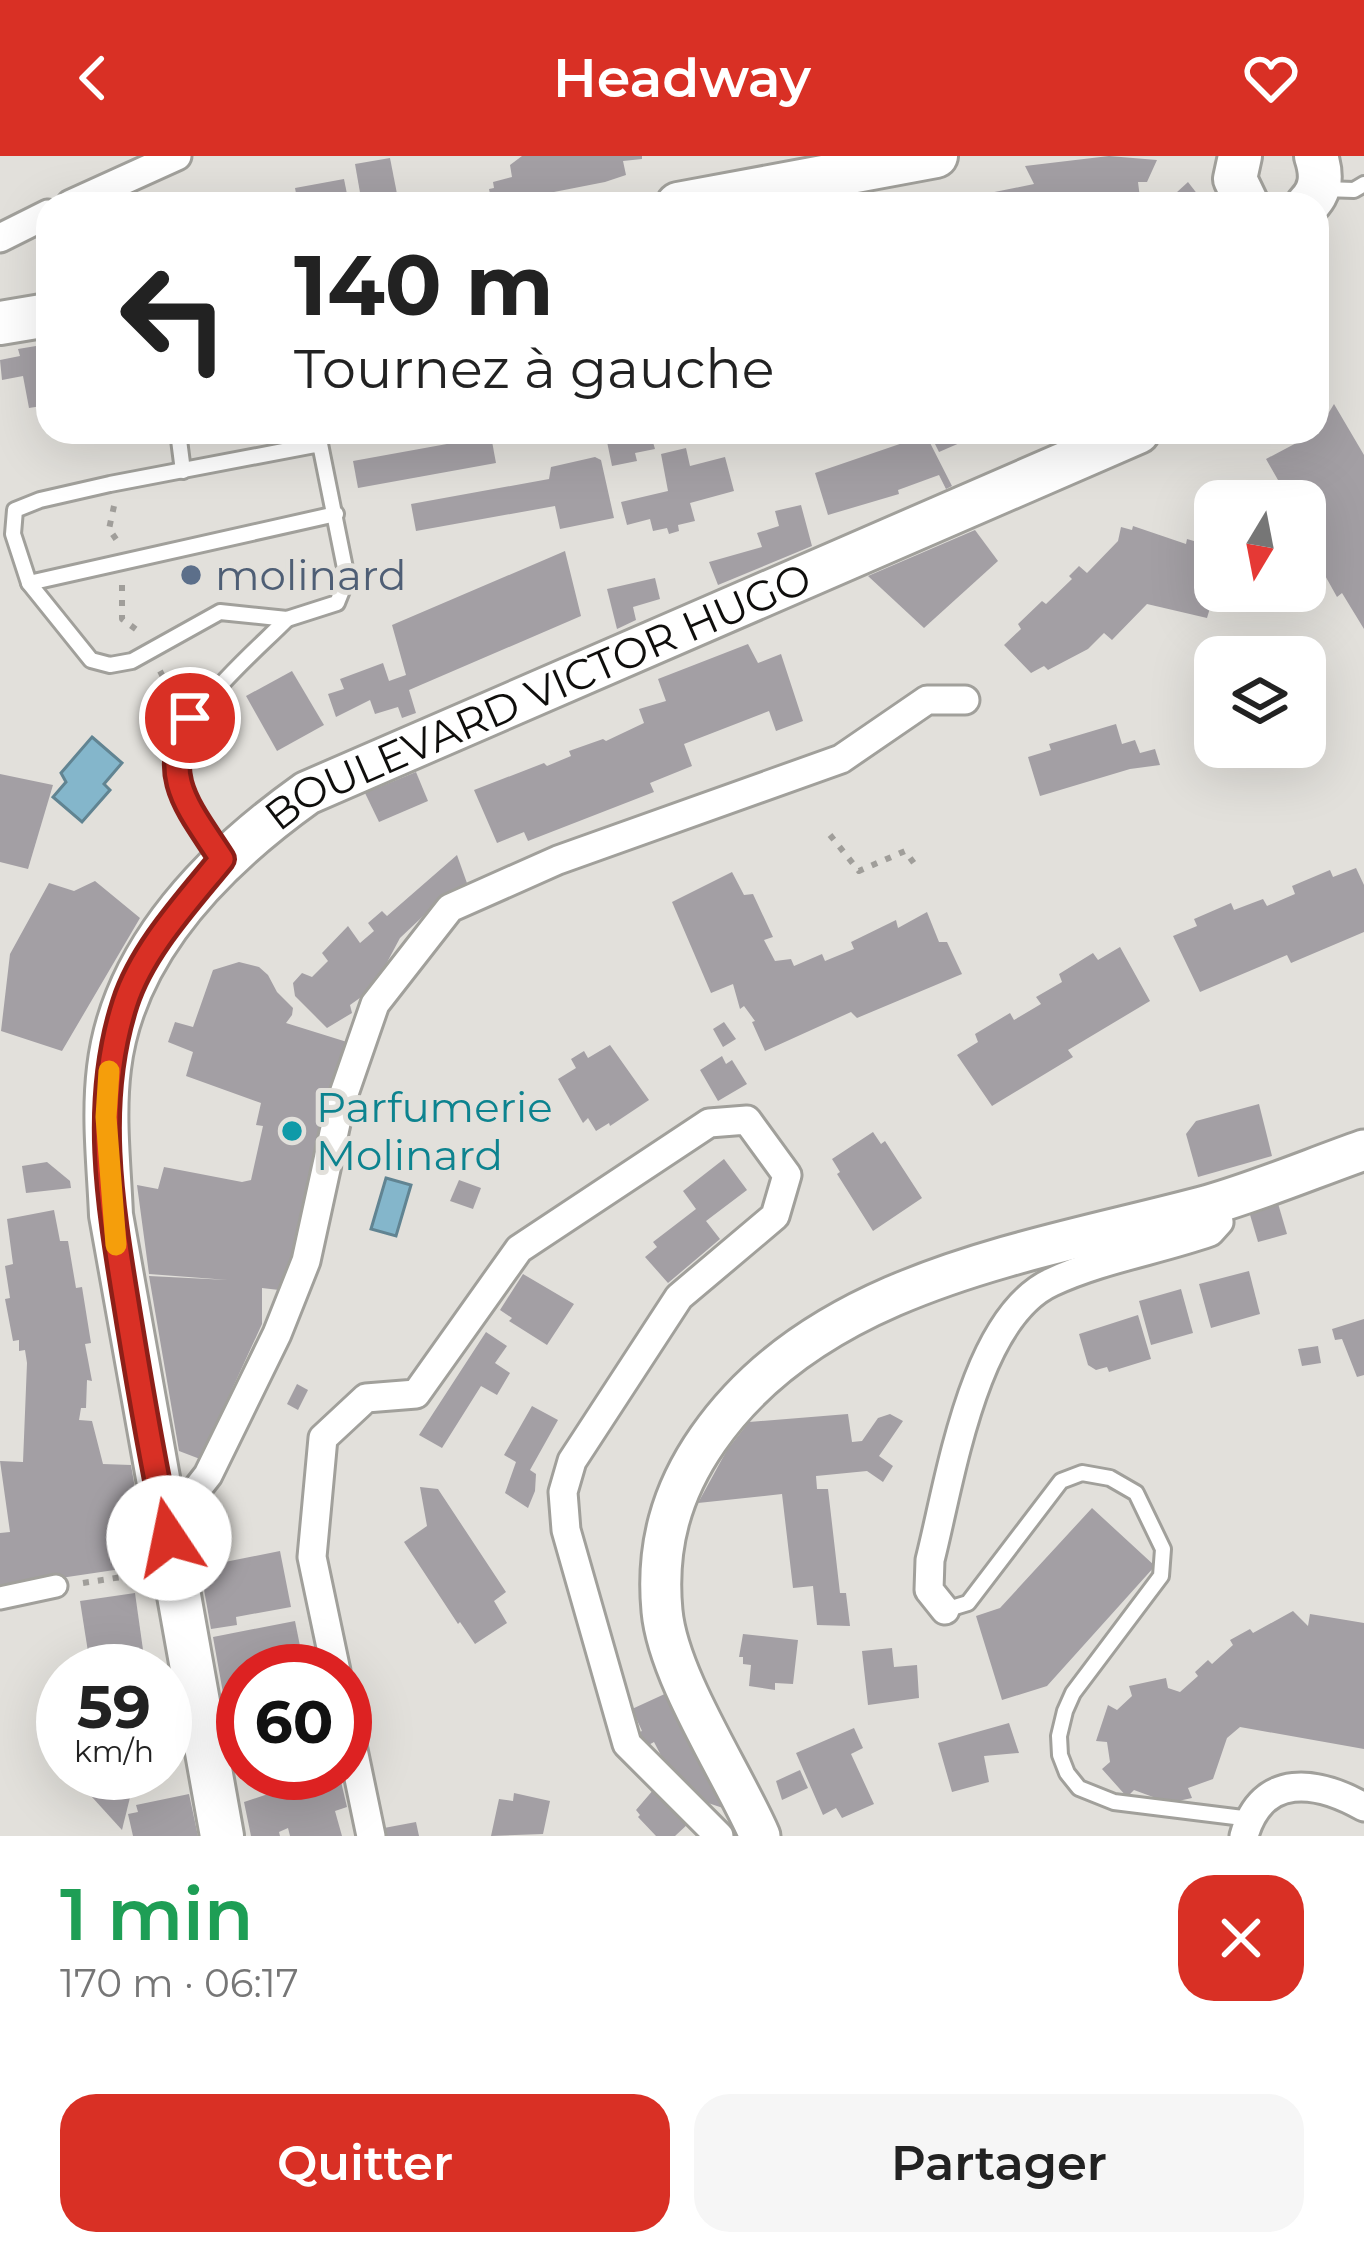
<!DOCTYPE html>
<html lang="fr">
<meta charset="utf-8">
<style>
:root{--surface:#fff;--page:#f6f6f6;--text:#222;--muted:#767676;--accent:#d93025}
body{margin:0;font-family:Montserrat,sans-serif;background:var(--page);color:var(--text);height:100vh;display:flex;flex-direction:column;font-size:45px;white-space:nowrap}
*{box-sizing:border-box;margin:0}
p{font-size:39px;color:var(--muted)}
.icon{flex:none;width:66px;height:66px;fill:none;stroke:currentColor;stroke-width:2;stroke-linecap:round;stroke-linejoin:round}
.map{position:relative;height:1680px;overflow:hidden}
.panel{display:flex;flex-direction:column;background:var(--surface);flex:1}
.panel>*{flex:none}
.top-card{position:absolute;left:36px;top:36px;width:1293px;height:252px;border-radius:36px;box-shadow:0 12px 48px #0002;background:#fff;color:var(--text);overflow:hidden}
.needle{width:78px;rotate:190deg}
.tools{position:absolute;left:1194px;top:324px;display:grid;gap:24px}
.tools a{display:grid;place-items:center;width:132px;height:132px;border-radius:24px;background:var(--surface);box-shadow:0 12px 48px #0002;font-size:60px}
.speed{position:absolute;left:36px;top:1488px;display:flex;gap:24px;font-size:60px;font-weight:700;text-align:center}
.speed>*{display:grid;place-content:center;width:156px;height:156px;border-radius:50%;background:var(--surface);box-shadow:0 12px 48px #0002;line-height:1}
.speed small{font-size:30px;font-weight:400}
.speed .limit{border:18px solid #d22;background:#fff;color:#111}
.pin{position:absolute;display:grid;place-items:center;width:102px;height:102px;color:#fff;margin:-51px;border:6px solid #fff;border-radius:50%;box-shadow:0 3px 12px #0007}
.me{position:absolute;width:132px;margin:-66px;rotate:349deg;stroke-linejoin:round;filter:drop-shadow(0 0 9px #0008)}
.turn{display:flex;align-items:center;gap:42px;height:252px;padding:0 60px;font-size:54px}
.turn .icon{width:156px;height:156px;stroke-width:2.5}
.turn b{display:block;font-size:84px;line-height:102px}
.round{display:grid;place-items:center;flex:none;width:126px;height:126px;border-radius:36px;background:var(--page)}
.head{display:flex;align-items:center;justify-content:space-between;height:204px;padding:0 60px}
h1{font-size:72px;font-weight:600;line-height:90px;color:#1e9e55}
.button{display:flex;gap:24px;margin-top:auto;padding:24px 60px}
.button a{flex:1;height:138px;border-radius:36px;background:var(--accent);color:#fff;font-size:48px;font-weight:600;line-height:138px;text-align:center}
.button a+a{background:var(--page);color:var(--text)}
header{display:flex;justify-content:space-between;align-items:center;height:156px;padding:0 60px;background:var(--accent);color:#fff;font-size:54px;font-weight:600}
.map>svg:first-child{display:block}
.water{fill:#84b6cb;stroke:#618492;stroke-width:3}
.building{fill:#a39fa4}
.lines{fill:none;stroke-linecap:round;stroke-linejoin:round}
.service-casing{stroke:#a1a09b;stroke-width:20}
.pedestrian-casing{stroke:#a1a09b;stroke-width:27}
.minor-casing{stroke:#a1a09b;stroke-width:33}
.secondary-casing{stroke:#a1a09b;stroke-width:45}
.primary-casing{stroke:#a1a09b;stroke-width:48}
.path{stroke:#a09e9a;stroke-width:6;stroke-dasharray:6 9;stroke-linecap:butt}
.service{stroke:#fff;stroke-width:14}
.pedestrian{stroke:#fff;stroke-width:21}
.minor{stroke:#fff;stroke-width:27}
.secondary{stroke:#fff;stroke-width:39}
.primary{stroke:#fff;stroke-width:42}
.route-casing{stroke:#8d1f18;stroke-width:30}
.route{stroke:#d93025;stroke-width:21}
.slow{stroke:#f59e0b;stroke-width:21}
.service-dot{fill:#5c6f8a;stroke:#e2e0db;stroke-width:4.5}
.culture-dot{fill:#0f9aa8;stroke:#e2e0db;stroke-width:4.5}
.labels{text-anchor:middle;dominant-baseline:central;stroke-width:10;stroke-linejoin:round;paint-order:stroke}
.service-label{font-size:42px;fill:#4e5e75;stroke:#e2e0db;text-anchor:start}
.street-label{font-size:42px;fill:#0f0e0c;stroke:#e2e0db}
.culture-label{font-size:42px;fill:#0d838f;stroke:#e2e0db;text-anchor:start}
</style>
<header><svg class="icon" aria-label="back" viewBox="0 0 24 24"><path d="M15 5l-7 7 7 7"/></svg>Headway<svg class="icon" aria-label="heart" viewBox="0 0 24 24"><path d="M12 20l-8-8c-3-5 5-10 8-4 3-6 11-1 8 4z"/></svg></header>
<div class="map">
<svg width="1364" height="1680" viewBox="0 0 1364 1680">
<rect width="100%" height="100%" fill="#e2e0db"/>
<g class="water">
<polygon points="92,581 122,607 104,628 110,634 82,666 53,641 66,626 61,617"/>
<polygon points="386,1022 411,1029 396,1080 371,1073"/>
</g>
<g class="building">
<polygon points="522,0 642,0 642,3 623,5 626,19 605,26 492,48 489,33 494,32 493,26 512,21 510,9"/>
<polygon points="1109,0 1157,4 1147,26 1138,26 1140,42 1121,43 1121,48 935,48 1034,28 1025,10"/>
<polygon points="390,2 399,48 362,48 355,8"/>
<polygon points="344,23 349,48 298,48 295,32"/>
<polygon points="1188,26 1205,48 1164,48"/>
<polygon points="48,188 48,249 29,252 23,220 2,224 0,204 20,200 18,193"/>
<polygon points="1334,248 1364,299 1364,473 1342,437 1337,441 1318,407 1323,404 1305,372 1305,345 1290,345 1266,303 1317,276"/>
<polygon points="605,276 650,276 655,293 635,297 637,305 612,310"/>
<polygon points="929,276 985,276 939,296"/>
<polygon points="926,279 952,330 946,333 939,319 898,334 899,338 828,359 815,317"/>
<polygon points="491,280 496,307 358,332 353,305"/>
<polygon points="686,292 690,310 725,301 734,335 690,347 695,365 678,369 679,375 669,378 667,372 653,375 650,363 627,369 621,346 668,335 661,298"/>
<polygon points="595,301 601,304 614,362 560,373 555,350 416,375 411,348 549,323 551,311"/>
<polygon points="801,349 812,390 718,429 709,406 762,391 757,377 779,370 775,355"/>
<polygon points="1133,370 1186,388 1187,383 1201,387 1200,392 1212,396 1207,412 1215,414 1215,435 1231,435 1226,456 1210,452 1207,462 1147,448 1112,484 1104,477 1088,493 1048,514 1044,510 1031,517 1004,489 1021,473 1018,468 1042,445 1046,448 1072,423 1069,420 1079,410 1087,417 1118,385 1121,371 1132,374"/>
<polygon points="975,374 998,405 924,472 868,420"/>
<polygon points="565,395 581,460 409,534 416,557 402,562 398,551 375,558 370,544 336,561 328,538 344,533 340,523 383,507 389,525 406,519 392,469"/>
<polygon points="655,422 660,443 633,451 636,464 617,473 607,433"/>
<polygon points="748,488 758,507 781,498 803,565 776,575 769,555 684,588 692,610 650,627 654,636 528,685 524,676 497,687 474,634 544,607 547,610 571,600 569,595 603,583 606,585 644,567 639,553 666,545 658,523"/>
<polygon points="292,515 324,569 277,595 246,540"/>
<polygon points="1116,568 1122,588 1135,584 1140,597 1155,593 1160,609 1130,613 1040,640 1028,601 1051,594 1049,588"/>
<polygon points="416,616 428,645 379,666 365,637"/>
<polygon points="0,618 53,629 28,713 0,706"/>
<polygon points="457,699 468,730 438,746 400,782 368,842 364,839 350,849 352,857 327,872 295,840 293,827 302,817 312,821 328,805 322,797 348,770 360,787 374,775 368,767 382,755 387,760"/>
<polygon points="1356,712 1364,729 1364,776 1291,807 1287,799 1200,836 1173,780 1197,770 1194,763 1231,747 1234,754 1263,743 1267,750 1295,738 1292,730 1330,714 1333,721"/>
<polygon points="732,716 744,739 753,738 773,781 764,784 775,805 791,803 794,810 822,798 825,805 854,793 851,786 896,764 898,772 927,756 939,786 947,786 962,818 857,862 851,856 765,895 752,866 755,865 744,850 740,853 733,828 711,837 672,746"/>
<polygon points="95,725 140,762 62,895 1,875 10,798 49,727 74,735"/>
<polygon points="1120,791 1150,845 1068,894 1073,901 992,950 957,899 978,886 975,878 1010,857 1014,864 1041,848 1036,841 1062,826 1059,818 1093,797 1098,804"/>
<polygon points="239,806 259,811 268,819 277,836 293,852 292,859 286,867 347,886 319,980 289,1114 279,1134 262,1132 262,1168 200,1303 179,1295 149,1120 228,1124 149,1118 137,1029 158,1033 164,1011 242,1026 251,1024 263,970 256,969 261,947 186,920 193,896 168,886 175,866 193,871 213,814"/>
<polygon points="724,866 736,883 723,891 713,873"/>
<polygon points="610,889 649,944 610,970 609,967 596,975 588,962 583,967 558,923 576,912 571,903 584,895 588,902"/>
<polygon points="722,900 726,908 732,904 747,928 718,945 700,914"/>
<polygon points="1259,948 1272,1000 1198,1021 1186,978 1196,965"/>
<polygon points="873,976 881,988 885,985 922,1042 873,1075 837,1018 840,1016 832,1003"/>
<polygon points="724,1003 747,1034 706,1065 720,1083 668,1127 645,1101 657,1091 653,1086 696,1053 683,1035"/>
<polygon points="47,1006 70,1025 71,1032 26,1037 22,1010"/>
<polygon points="459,1024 481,1032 473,1053 450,1045"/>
<polygon points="1277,1044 1287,1078 1258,1086 1248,1052"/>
<polygon points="54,1054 60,1085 68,1085 76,1132 82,1131 91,1187 85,1188 92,1225 87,1224 86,1252 81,1252 79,1264 92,1265 103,1308 131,1309 148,1409 0,1431 0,1377 10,1376 0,1305 23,1306 27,1207 25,1194 19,1195 19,1184 13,1185 5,1143 10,1142 5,1110 13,1108 7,1063"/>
<polygon points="1249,1115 1260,1158 1211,1172 1199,1128"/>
<polygon points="523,1118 574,1148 547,1189 509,1165 512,1162 500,1154"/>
<polygon points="1181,1133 1193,1177 1151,1189 1139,1145"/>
<polygon points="1138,1159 1151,1203 1109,1216 1107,1211 1096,1214 1088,1209 1079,1178"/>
<polygon points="1364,1163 1364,1219 1357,1221 1342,1183 1335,1184 1332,1173"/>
<polygon points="486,1176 507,1190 495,1207 510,1217 497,1239 481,1230 442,1292 419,1279"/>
<polygon points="1318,1190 1321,1207 1302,1210 1298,1193"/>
<polygon points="297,1228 308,1234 298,1254 287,1248"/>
<polygon points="532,1250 558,1264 530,1314 536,1318 535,1335 528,1352 505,1337 516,1306 504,1299"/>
<polygon points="848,1258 852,1286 862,1285 878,1262 890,1258 903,1265 879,1300 893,1310 883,1326 867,1315 816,1320 817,1333 828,1333 840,1437 846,1437 850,1470 817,1469 813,1430 793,1432 782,1338 698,1347 727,1294 749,1266"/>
<polygon points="420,1331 438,1333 506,1436 494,1445 507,1467 475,1488 460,1466 458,1468 404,1386 427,1370"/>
<polygon points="1092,1352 1155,1410 1047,1530 1002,1544 976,1460 1000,1452"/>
<polygon points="280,1395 291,1451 236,1461 237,1469 211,1473 200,1411"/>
<polygon points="135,1437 146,1515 91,1515 80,1445"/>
<polygon points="1293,1455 1308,1470 1310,1458 1364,1467 1364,1593 1240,1571 1227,1582 1213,1623 1188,1632 1192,1642 1155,1650 1153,1641 1134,1634 1127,1641 1102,1613 1110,1606 1107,1586 1096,1585 1108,1549 1117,1554 1132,1540 1129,1530 1166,1522 1168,1532 1180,1536 1198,1520 1195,1516 1208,1504 1212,1508 1233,1489 1230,1484 1250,1473 1253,1477"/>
<polygon points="295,1465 305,1515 243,1515 243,1533 223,1537 213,1481"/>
<polygon points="743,1478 798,1484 793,1528 775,1527 775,1534 749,1530 751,1509 743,1508 743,1501 739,1501"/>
<polygon points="892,1492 894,1511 917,1509 919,1542 868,1549 862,1495"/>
<polygon points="669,1536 726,1653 699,1644 668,1613 654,1586 645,1591 637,1577 642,1575 632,1553"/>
<polygon points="1009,1567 1019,1597 984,1600 989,1626 952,1636 938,1587"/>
<polygon points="177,1571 181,1592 165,1595 165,1573"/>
<polygon points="854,1572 863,1592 851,1598 874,1648 842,1662 836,1652 823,1659 796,1597"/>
<polygon points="800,1614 808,1632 782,1644 776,1625"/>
<polygon points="75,1617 136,1617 122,1674 72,1619"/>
<polygon points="262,1617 339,1617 347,1651 335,1655 342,1680 290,1680 288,1672 279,1676 280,1680 251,1680 244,1646 268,1638"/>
<polygon points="654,1633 689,1667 675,1680 656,1680 638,1661 640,1659 636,1654"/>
<polygon points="514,1637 550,1645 543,1678 491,1680 499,1643 513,1645"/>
<polygon points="189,1638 198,1680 133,1680 128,1658 138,1656 136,1649"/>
<polygon points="416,1666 419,1680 386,1680 384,1672"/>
</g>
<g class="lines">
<defs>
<g id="service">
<polyline points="1324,33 1354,34 1364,28"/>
<polyline points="178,276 183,315"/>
<polygon points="320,288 347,422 337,447 287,463 220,456 132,505 110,509 91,504 29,427 13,378 15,354 40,344 110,328"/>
<polyline points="29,427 336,358"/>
<path d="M222,703C205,677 184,651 176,620C164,570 253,498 287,463"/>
<polyline points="945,1454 968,1447 1061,1325 1082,1317 1110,1322 1136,1337 1163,1393 1161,1420 1073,1537 1065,1555 1059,1580 1060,1599 1067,1617 1079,1632 1114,1646 1251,1663"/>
</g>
<polyline id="pedestrian" points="0,1442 56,1430"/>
<g id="minor">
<polyline points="71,48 177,0"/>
<polyline points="0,82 48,58"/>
<polyline points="162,1351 190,1342 208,1319 277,1178 306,1105 340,949 375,848 450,752 558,704 841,603 927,544 965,544"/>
<path d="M945,1454L929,1434L930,1404C950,1326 973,1162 1052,1126C1101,1103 1159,1094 1210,1076L1219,1066L1214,1047"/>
<polyline points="336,1515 312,1401 323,1282 366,1242 416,1238 519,1093 709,967 747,964 787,1019 775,1060 679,1141 572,1305 563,1336 566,1374 627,1588 719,1680"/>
<polyline points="345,1555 371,1680"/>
<path d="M1244,1680C1262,1615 1318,1625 1364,1651"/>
</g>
<path id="secondary" d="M760,1680C732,1616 668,1521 662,1455C656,1391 671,1336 708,1283C819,1123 1035,1096 1209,1049C1261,1034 1313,1012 1364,994"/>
<g id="primary">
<polyline points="1240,0 1235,23 1247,48"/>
<polyline points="678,48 936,0"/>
<path d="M1308,48C1322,34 1322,18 1316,0"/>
<polyline points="0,167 48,159"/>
<path id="s1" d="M222,1680L111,1059C109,1010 103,961 109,912C123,794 216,702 307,637L1138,276"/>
</g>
</defs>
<use href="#service" class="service-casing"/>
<use href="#pedestrian" class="pedestrian-casing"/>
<use href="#minor" class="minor-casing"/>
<use href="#secondary" class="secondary-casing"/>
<use href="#primary" class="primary-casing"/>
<g class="path">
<polyline points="114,350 109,373 118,386"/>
<polyline points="122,429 122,463 141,477"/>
<polyline points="160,515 170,534 169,554"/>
<polyline points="830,679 859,715 905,695 919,714"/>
<polyline points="83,1427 141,1418"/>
</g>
<use href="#service" class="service"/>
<use href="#pedestrian" class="pedestrian"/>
<use href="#minor" class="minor"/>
<use href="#secondary" class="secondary"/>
<use href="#primary" class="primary"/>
</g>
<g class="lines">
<defs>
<path id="route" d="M169,1382C153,1310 141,1238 129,1165C112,1060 91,952 125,847C142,794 187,746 222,703C190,653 158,621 190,562"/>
</defs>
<use href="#route" class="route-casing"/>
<use href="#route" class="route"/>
<polyline class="slow" points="109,915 106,961 116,1089"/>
</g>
<circle class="service-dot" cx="191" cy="419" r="12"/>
<circle class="culture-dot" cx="292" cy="975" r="12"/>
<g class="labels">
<g class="service-label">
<text x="215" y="419">molinard</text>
</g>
<g class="street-label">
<text stroke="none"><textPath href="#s1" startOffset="1377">BOULEVARD VICTOR HUGO</textPath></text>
</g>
<g class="culture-label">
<text x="316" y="951">Parfumerie<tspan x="316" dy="48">Molinard</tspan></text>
</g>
</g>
</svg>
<div class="tools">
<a><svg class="needle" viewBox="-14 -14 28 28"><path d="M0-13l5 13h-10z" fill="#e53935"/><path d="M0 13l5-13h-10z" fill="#767676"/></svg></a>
<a><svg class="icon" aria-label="layers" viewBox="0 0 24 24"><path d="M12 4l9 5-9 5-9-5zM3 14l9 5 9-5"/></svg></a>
</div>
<div class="speed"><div>59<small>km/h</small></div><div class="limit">60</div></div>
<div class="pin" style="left:190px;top:562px;background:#d93025"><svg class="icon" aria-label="arrive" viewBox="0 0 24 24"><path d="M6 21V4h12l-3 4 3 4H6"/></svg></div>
<svg class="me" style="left:169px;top:1382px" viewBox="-20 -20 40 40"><circle r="19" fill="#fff"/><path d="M0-13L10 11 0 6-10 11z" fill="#d93025"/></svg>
<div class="top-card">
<div class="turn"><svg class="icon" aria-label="left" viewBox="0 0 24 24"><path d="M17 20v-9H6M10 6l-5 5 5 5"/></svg><div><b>140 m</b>Tournez à gauche</div></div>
</div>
</div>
<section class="panel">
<div class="head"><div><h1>1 min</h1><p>170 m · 06:17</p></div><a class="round" style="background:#d93025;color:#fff"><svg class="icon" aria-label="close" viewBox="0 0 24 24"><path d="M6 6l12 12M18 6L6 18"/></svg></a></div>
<div class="button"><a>Quitter</a><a>Partager</a></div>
</section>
